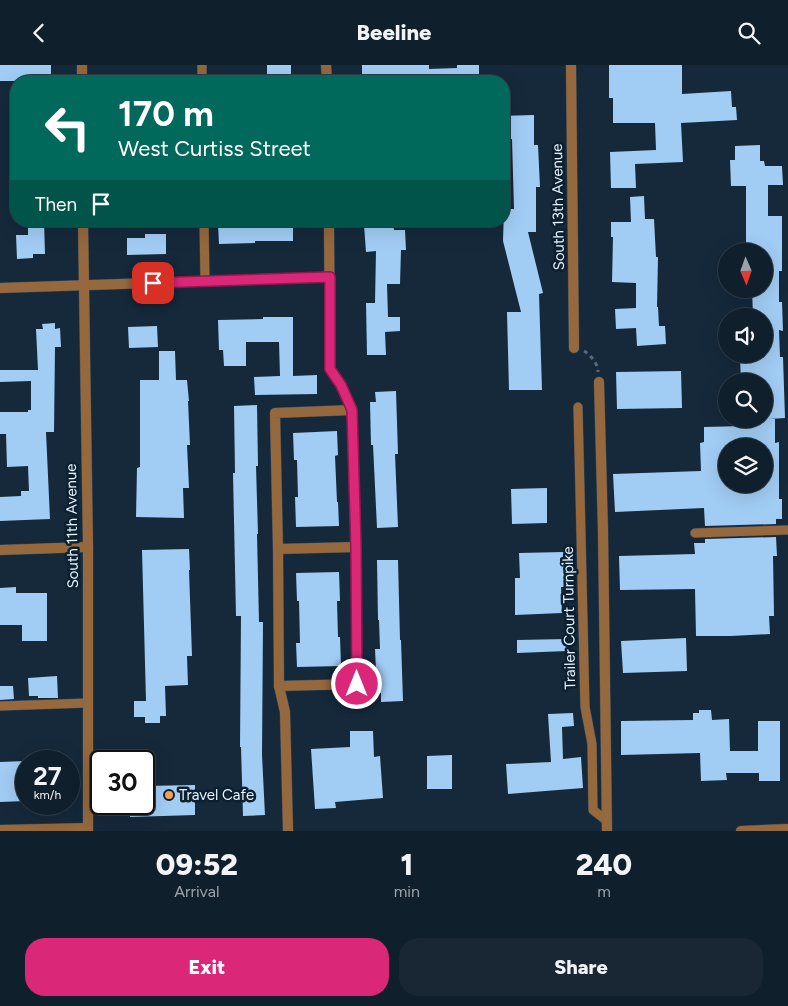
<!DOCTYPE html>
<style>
:root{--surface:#101f2c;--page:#192734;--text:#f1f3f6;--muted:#9ca2a9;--line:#303d48;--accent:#db2777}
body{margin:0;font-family:Figtree,sans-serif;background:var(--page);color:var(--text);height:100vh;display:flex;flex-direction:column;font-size:19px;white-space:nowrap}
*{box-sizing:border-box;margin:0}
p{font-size:16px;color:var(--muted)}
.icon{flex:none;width:28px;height:28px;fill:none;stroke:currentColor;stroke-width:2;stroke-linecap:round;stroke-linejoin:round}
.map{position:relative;height:766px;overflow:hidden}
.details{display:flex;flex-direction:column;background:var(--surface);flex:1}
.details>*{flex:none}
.hud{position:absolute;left:10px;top:10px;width:500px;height:152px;border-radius:20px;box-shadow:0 5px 20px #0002,0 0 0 1px var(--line);background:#00695c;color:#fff;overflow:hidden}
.needle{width:32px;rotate:178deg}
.fabs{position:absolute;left:718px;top:178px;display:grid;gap:10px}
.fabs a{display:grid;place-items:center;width:55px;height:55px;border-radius:50%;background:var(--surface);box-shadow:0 5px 20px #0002,0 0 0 1px var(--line);font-size:25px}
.speed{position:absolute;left:15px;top:685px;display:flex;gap:10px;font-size:25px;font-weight:700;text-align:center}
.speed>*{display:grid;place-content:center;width:65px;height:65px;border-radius:50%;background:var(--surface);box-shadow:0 5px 20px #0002,0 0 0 1px var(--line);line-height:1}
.speed small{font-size:12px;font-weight:400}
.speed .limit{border:2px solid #111;border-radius:8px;background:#fff;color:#111}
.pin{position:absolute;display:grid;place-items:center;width:42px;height:42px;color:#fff;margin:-21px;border-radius:10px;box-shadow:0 2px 8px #0006}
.me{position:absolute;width:55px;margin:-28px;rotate:0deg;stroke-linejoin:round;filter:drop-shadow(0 0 4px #0008)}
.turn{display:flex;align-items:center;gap:18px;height:105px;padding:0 25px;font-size:22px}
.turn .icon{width:65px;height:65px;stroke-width:2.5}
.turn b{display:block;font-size:35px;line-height:42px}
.then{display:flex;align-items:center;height:48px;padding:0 25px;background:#0003;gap:10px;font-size:19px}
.eta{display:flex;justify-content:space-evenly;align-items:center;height:85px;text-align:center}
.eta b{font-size:30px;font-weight:800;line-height:35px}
.action{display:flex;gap:10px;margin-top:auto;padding:10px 25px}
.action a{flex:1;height:58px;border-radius:20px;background:var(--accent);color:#fff;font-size:20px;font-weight:800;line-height:58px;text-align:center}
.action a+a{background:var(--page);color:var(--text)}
header{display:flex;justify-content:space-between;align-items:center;height:65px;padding:0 25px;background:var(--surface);font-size:22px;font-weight:800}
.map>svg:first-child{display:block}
.building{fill:#a1ccf4;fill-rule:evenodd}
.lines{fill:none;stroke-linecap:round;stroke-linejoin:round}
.service-casing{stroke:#324556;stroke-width:10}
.minor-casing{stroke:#324556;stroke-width:11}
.tertiary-casing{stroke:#324556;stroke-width:11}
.path{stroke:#586979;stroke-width:3;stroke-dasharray:4 4;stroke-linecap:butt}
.service{stroke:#95683e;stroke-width:9}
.minor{stroke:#95683e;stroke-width:10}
.tertiary{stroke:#95683e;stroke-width:10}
.route-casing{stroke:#8e194d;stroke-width:12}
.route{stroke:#db2777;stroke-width:9}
.poi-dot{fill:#f8a14a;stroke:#0c2031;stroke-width:2}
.labels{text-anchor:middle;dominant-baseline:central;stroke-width:5;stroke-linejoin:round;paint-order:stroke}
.street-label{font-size:15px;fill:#e6f3ff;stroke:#0c2031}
.poi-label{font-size:15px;fill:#e6f3ff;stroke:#0c2031;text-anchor:start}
</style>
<header><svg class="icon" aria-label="back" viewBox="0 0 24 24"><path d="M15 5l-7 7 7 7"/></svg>Beeline<svg class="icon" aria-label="search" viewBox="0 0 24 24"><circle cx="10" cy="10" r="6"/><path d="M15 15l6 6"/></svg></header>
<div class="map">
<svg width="788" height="766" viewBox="0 0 788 766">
<rect width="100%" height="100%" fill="#15293b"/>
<g class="building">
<rect x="0" y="0" width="51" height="16"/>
<rect x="267" y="0" width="24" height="16"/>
<polygon points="362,0 429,0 429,4 457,3 457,0 479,0 479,16 362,16"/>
<polygon points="609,0 682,0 682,29 731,26 732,42 736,42 737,55 681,58 683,97 635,99 636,123 611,123 610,87 656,85 655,58 613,58 613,33 609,33"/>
<polygon points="534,50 534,80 538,80 540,122 536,122 536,167 528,167 543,228 539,229 542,325 509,325 507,247 521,247 503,176 504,144 514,144 512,74 504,75 504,51"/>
<path d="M760,80V96H764L765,101H782L783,120H768V151H782V206H779V237H782L783,266L779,265L780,292H783L785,353L769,354H775V378L779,377V434H782V454H776V459L705,461L704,443L615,447L613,409L701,406L700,378L704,377V362L744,361V354H764V316H741L740,293H764V251H753L752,224H764V186H746V121H731L730,95H735V81ZM726,381H764V419H726Z"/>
<polygon points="644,131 645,154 654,154 656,192 658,192 657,242 658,242 659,261 665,261 666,279 637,281 636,263 616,264 615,244 636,243 636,218 612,217 613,172 611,172 611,157 631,157 630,132"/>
<polygon points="28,156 44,156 45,189 33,189 33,193 17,194 16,170 28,170"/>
<polygon points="272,156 293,156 293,176 255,176 255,178 219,179 218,160 272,158"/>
<polygon points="393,159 394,165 405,165 406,185 401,185 400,219 387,219 388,252 400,252 400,266 385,267 386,290 367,290 366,238 375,238 376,186 366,187 364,160"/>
<polygon points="145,169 166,169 166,189 127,190 127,173 145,173"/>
<polygon points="263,252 293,252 293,311 317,310 317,329 255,330 254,312 280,311 279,277 246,277 246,301 224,301 223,285 219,285 218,255 263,254"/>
<polygon points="55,258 55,264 60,263 61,282 55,282 54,367 46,367 50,454 0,456 0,432 21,431 21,426 29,426 28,401 7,402 6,369 0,369 0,347 28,347 28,345 31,345 31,316 0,317 0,305 38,305 36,264 43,264 42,259"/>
<polygon points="157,261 158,282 129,283 128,262"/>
<polygon points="159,286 175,286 176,315 187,315 189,336 188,336 190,380 187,380 189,423 183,423 184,453 136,452 137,403 140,402 140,315 159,315"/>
<polygon points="681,306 682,343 617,344 616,307"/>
<polygon points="396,326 398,389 395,389 398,462 377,463 373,380 371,380 370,337 376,337 375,327"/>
<polygon points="257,340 258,401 256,401 258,469 257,469 259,557 263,557 262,690 265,750 243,751 241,682 240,682 241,551 236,551 233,408 235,408 234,341"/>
<polygon points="337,366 338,390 335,391 337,437 338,437 339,461 296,462 295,432 298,432 297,395 294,395 293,368"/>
<polygon points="547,423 547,458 512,459 511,424"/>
<polygon points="776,472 777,491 773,491 774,551 769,551 770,569 731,571 696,571 695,524 620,525 619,491 695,489 694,478 705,478 705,474"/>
<polygon points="189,484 190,505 189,505 192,591 187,591 188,620 165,621 166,651 160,651 160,658 145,658 145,652 134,652 134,636 146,636 142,485"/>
<polygon points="564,487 565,522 561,522 562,548 515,550 515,513 520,513 519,488"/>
<polygon points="377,495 398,495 400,575 401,575 403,636 381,637 381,628 377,628 375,584 380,584 379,555 378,555"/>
<polygon points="339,507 340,536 337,536 338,572 340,572 341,601 297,602 296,578 300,578 299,536 297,536 296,508"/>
<polygon points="16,522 16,528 47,528 47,576 22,576 22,560 0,560 0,523"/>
<polygon points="686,573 687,606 623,608 621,576"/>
<polygon points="567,574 567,586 517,588 517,575"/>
<polygon points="57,611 58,633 38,633 38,631 29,631 28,613"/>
<polygon points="0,621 13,621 14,634 0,635"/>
<polygon points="699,645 711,645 712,655 729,654 730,686 758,686 758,656 780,656 780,716 759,716 759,708 726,708 727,715 701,716 700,688 621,690 621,656 693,655 693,648 699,648"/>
<polygon points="573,648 574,661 562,662 563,694 581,692 583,723 508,729 506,699 551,697 548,649"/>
<polygon points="350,666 373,666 374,692 380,691 383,733 335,737 336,743 315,744 311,684 350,682"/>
<polygon points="452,690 452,724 427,724 427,691"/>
<polygon points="26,696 26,736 0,737 0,697"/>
<polygon points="195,720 195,750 130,752 130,739 144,739 144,721"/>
</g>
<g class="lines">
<defs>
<g id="service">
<polyline points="202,0 202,16"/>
<polyline points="204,156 205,216"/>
<polyline points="578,342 585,642 592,679 593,745 607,756"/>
<polyline points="695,468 788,465"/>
<polyline points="0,641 88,638"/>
</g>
<g id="minor">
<polyline points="326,0 327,16"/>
<polyline points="571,0 574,283"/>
<polyline points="0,223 330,212"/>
<polyline points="599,317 603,466 607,766"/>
<polyline points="278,484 356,482"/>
<polyline points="0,485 88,482"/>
<polyline points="279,621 357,619 356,482 352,345 341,321 330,304 329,156"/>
<polyline points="288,766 285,647 279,621 278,484 275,348 352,345"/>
</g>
<g id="tertiary">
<polyline points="82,0 82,16"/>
<polyline points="83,156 88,482 88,766"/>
<polyline points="0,765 88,763"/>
<polyline points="741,766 788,764"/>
</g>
</defs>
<use href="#service" class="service-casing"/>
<use href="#minor" class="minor-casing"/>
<use href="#tertiary" class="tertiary-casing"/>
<path class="path" d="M584,286C591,290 598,299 598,307"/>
<use href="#service" class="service"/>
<use href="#minor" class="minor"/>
<use href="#tertiary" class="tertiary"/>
</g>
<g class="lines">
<defs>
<polyline id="route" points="153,218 330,212 330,304 341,320 352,345 356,482 357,619"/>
</defs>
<use href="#route" class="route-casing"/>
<use href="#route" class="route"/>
</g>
<circle class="poi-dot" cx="169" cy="730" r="5"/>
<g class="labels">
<g class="street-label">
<text transform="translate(558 142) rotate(-91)">South 13th Avenue</text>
<text transform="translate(72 461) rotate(-91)">South 11th Avenue</text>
<text transform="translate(569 553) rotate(-91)">Trailer Court Turnpike</text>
</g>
<g class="poi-label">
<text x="179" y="730">Travel Cafe</text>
</g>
</g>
</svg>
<div class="fabs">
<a><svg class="needle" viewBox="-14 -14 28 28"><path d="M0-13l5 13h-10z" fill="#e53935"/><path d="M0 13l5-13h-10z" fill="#9ca2a9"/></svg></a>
<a><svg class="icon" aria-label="sound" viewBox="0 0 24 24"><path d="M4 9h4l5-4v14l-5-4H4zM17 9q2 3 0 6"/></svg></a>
<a><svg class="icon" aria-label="search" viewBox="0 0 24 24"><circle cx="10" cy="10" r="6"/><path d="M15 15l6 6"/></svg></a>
<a><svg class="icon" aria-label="layers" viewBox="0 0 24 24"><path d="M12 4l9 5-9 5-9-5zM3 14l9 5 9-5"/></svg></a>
</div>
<div class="speed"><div>27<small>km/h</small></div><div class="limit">30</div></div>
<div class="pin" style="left:153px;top:218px;background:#d93025"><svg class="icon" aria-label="arrive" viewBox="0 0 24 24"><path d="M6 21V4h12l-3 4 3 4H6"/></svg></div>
<svg class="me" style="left:357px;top:619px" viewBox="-20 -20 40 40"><circle r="17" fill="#db2777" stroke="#fff" stroke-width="3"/><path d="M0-11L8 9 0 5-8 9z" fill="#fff"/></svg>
<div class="hud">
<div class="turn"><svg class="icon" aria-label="left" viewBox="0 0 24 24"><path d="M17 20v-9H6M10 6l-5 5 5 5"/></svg><div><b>170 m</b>West Curtiss Street</div></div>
<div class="then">Then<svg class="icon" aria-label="arrive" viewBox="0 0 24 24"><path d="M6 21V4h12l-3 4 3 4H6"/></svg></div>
</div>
</div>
<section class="details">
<div class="eta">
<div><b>09:52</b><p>Arrival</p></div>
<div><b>1</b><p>min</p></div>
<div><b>240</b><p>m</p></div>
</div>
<div class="action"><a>Exit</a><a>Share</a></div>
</section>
